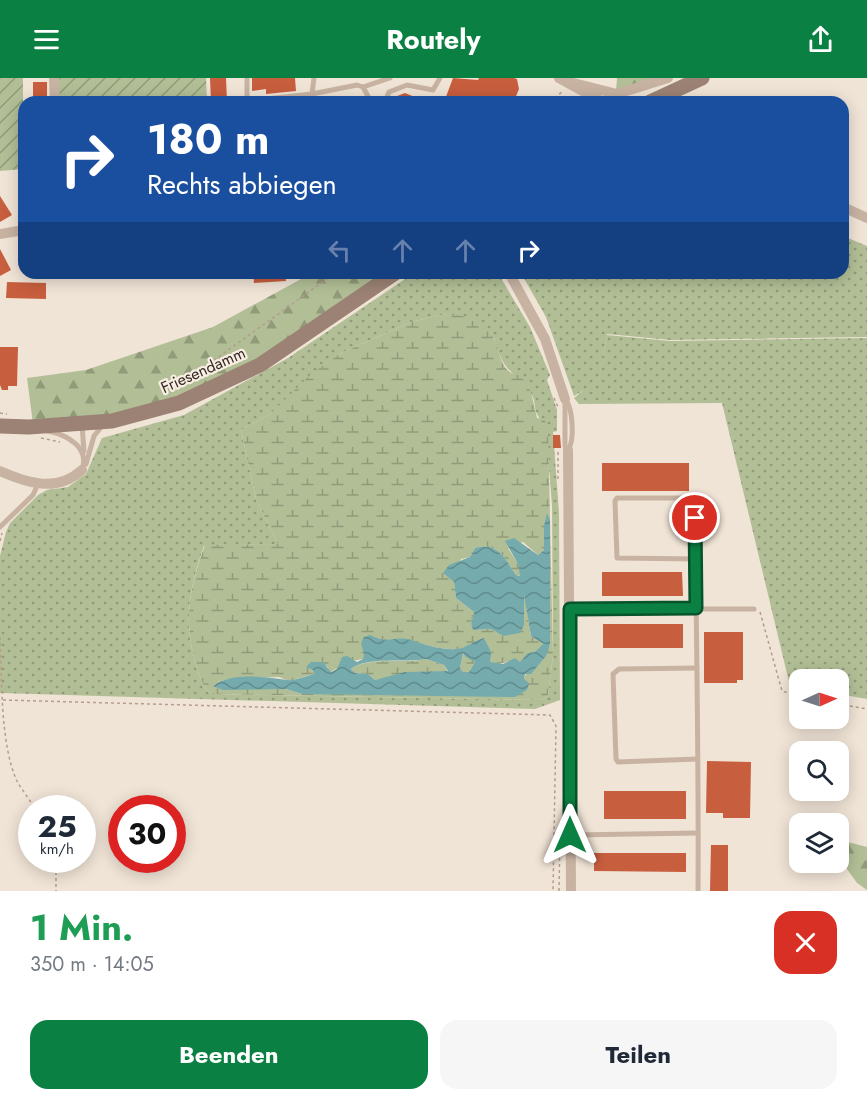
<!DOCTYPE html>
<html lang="de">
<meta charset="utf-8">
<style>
:root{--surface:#fff;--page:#f6f6f7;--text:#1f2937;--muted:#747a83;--accent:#0b8043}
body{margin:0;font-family:Jost,sans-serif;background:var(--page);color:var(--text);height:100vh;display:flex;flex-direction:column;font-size:22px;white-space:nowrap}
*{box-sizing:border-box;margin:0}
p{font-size:20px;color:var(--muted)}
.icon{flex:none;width:33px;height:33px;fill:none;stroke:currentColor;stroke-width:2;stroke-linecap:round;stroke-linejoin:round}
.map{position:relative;height:813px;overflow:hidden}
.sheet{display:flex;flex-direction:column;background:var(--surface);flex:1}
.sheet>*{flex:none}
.guide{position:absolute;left:18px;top:18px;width:831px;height:183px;border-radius:18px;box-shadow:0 3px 15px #0003;background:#1a4fa0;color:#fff;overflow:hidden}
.needle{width:39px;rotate:87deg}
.tools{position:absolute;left:789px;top:591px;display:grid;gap:12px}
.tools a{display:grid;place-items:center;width:60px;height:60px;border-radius:12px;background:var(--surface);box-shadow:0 3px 15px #0003;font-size:30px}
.speed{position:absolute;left:18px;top:717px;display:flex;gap:12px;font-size:30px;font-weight:700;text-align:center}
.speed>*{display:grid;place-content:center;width:78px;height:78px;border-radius:50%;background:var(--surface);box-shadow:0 3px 15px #0003;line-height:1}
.speed small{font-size:15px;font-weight:400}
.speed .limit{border:9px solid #d22;background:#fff;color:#111}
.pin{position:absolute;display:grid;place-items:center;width:51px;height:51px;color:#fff;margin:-26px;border:3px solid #fff;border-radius:50%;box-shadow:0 2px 6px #0007}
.me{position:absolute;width:66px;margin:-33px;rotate:0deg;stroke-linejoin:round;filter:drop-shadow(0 0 4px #0008)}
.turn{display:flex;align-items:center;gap:21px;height:126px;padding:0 30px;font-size:27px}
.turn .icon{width:78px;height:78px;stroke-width:2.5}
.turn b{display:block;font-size:42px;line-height:51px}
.lanes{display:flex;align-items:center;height:57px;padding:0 30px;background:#0003;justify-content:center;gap:30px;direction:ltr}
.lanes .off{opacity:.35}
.round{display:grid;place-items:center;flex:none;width:63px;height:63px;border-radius:18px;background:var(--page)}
.headline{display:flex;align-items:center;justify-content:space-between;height:102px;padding:0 30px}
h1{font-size:36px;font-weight:700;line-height:45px;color:#1e9e55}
.cta{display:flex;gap:12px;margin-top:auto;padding:12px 30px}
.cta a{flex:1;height:69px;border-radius:18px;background:var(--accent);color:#fff;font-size:24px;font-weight:700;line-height:69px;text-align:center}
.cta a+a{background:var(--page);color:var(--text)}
header{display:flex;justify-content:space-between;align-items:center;height:78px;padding:0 30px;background:var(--accent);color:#fff;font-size:27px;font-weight:700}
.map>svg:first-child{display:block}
.grass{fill:url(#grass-dots);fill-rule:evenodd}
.forest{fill:url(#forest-firs)}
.wetland{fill:url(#wetland-marsh);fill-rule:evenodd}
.garden{fill:url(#garden-furrows)}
.water{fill:url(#water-waves);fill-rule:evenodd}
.building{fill:#c75e3e}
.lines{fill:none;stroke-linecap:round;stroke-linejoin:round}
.path{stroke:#b49d8d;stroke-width:1.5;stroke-dasharray:3 3;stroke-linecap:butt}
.service{stroke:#c8b3a2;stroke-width:5}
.minor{stroke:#c8b3a2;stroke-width:10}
.secondary{stroke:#9b8274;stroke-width:15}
.route-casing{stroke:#07532c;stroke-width:15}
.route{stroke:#0b8043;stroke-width:10}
.labels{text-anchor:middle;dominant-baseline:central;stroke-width:4.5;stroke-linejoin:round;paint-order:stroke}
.street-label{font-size:16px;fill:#332925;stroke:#f9eee2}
</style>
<header><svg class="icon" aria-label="menu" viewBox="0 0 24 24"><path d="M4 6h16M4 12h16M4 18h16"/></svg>Routely<svg class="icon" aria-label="share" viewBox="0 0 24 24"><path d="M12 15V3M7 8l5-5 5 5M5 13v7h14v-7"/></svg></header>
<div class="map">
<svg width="867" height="813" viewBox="0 0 867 813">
<defs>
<pattern id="grass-dots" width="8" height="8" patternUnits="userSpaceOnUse" patternTransform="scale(1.5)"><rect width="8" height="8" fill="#b2bf96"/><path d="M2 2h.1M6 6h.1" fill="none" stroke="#919b7a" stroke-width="1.8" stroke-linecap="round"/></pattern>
<pattern id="forest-firs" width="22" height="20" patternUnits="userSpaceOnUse" patternTransform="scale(1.5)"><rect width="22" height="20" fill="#b2bf96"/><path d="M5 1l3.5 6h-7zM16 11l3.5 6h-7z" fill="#919b7a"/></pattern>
<pattern id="wetland-marsh" width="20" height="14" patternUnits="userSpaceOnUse" patternTransform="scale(1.5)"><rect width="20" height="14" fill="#b2bf96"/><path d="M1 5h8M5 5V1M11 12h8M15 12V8" fill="none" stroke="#919b7a"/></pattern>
<pattern id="garden-furrows" width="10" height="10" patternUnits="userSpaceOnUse" patternTransform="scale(1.5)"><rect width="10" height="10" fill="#b2bf96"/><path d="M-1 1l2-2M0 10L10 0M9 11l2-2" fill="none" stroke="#919b7a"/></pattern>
<pattern id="water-waves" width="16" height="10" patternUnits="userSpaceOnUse" patternTransform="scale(1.5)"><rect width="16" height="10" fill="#75abad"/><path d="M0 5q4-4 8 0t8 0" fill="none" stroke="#618b8d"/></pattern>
</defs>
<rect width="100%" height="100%" fill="#f0e4d6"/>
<g class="grass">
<polygon points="843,158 867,168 867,259 670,262 607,256 599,302 607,257 670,263 867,260 867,621 839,616 838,602 800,602 799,609 790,608 722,325 579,326 574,320 584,312 574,318 546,239 521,195 843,195"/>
<path d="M414,195H498L530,249L550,297L547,302L557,332V353L553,354L559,434L560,622L535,631L0,615V478L6,454L10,445L38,417L47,412L68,409L86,396L102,360L184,337L288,280ZM446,236L494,260C504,296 509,287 529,313C540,326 528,333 548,348L547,363L552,428L553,578L548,617L542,622L211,616C202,608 200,599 196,587C183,543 189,511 204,468L278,466L256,421L241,352L270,336L341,275L411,244Z"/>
</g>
<g class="forest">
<polygon points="617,0 665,0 616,13"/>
<path d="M312,195H390C322,241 255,294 177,322C131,339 82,342 33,346L27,300L86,292L213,249Z"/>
<polygon points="840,762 867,769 867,812 857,805 839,780"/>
</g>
<g class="wetland">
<path d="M446,236L479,240C483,246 489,252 493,259C502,275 498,294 521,298L531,314L537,340L544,341L548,348L553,578L548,617L542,622L211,616C202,608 200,599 196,587C183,543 189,510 205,467L278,466L256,421L241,352L270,336L310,297L341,275L411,244ZM548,436L550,566C544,575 525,594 524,601L302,616L286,611L218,604L228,601L279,599L289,603L314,596L313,592L327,588L330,594L351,583L363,581C365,575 367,574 372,571C401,552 426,573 458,571C466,570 475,562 484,561L490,574V584L495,587L510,583L520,585L541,571L543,566L531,558L524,514V547L503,558L491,551L473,552L471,546L474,534L456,520L454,504L450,499L461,481L470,479L475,470C498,463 505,481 516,497L521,498L518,486L508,470L523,464L538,477L544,472V447Z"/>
<polygon points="463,575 475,584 469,594 463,594 460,590"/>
<path d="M426,581L444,587L448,594H421L375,602L368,596L355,595L351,591C368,578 404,586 426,581Z"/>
</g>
<g class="garden">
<polygon points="0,0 23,0 23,91 0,93"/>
<polygon points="55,0 206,0 207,24 56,24"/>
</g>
<path class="water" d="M547,435L550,442V566L546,578L531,596H525L524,601L529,605L527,612L515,619L302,616L286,611L223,612L213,608C231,594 267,599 287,602C293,603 307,598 314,596L313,592L306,589L311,584H323L331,594L337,591L342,579L347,578L357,584L363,581L364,576L361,565L364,559L370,557C390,567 394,557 411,562C425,567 441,572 457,571C466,570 475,562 484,560L491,574L490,584L503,586L515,580L520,584L528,575L535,574L543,566L531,558L524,517V547L520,555L503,558L491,551L473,552L471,546L474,534L456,520L454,504L443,495L449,487L470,479L475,470C498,463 505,481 516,497L520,498L518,486L505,463L514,460L538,477L544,472V447ZM463,575L466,579L475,584L469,594H463L460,590ZM426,581L444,587L448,593L405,594L375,602L368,596L355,595L351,591C367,578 405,585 426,581Z"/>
<g class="building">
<polygon points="210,0 226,0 227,24 211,24"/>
<polygon points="252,0 295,0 296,13 266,16 266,11 252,13"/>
<polygon points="453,0 478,2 479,0 514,0 517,1 519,11 514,23 510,24 444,24"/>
<rect x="33" y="4" width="14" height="20"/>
<polygon points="405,15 427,24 390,24 392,20"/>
<polygon points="0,118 12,137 0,144"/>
<polygon points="0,171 11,192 0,198"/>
<polygon points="253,195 285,195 286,203 254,205"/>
<polygon points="7,204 46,205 46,221 6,220"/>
<polygon points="0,269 18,269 17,308 8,308 8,312 2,312 0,307"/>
<polygon points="553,357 560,357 561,370 553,370"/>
<rect x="602" y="385" width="87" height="28"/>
<polygon points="602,494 682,494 683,518 602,518"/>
<rect x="603" y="546" width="80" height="24"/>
<polygon points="704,554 743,554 743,602 737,602 737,605 704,605"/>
<polygon points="707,683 751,684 750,740 723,740 723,735 706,735"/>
<rect x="604" y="713" width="82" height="28"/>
<polygon points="711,767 728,767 728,813 710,813"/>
<polygon points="594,775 686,775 686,794 594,793"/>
</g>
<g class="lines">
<g class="path">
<polyline points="559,19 566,24"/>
<polyline points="550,24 563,13"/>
<polyline points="170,314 335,195"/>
<polyline points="554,320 558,329"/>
<polyline points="0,335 7,336"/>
<polyline points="41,360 60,364"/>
<polyline points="558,374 558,401"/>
<polyline points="0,463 2,455"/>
<polyline points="760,534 782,613 800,619"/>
<path d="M0,559C2,599 0,667 17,703C22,712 29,721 35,730"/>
<polyline points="3,622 550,637 556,648 553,813"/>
<polyline points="838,626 867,631"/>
<polyline points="56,782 56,813"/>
<polyline points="559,813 560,756"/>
</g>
<g class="service">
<polyline points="247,0 247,24"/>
<polyline points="363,9 371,24"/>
<polyline points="312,16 357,7 363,9 390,0"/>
<polyline points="247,23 312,16 314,0"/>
<polyline points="331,24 351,21 354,24"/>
<polyline points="385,24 389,14 407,7 433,12 440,0"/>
<path d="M565,321C573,330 575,362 568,372"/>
<polyline points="565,321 565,368 568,372"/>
<polyline points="82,347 84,373"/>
<path d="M48,353C67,357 90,369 82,392"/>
<polyline points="86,386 94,358 102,348"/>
<polyline points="0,449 33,417 38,406"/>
<path d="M696,481L617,480L615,423L617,420H695C696,551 699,682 698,813"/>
<polyline points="570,531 754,531"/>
<polyline points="697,590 619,591 613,596 616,681 618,684 697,681"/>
<polyline points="571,757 698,755"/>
</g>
<g class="minor">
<polyline points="54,0 55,24"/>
<polyline points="559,0 603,24"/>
<polyline points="569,4 617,16 668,0"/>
<polyline points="843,129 867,140"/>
<polyline points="0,156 24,152"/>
<polyline points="509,195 545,261 565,321"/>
<polyline points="568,372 571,813"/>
<path d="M0,393C27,405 57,415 82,392"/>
</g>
<g class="secondary">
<polyline points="650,24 702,0"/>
<polyline points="0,348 29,349 112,343 179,325 260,287 395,195"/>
</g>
</g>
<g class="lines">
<defs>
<polyline id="route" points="570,757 570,531 696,530 695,440"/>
</defs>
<use href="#route" class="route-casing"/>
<use href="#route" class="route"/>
</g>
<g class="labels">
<g class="street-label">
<text transform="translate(203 292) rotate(-24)">Friesendamm</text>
</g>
</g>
</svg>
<div class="tools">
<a><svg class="needle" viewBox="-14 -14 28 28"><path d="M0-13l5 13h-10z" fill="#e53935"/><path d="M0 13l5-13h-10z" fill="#747a83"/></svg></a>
<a><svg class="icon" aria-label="search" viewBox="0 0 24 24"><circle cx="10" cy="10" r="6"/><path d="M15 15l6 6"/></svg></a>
<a><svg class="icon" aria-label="layers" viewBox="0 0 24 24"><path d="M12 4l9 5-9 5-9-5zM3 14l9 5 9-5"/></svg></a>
</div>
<div class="speed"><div>25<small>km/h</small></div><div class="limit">30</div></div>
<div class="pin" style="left:695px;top:440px;background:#d93025"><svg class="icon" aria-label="arrive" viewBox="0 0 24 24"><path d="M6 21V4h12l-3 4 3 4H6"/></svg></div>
<svg class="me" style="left:570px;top:757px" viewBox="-20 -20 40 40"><path d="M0-17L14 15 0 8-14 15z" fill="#0b8043" stroke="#fff" stroke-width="4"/></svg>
<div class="guide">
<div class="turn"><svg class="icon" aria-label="right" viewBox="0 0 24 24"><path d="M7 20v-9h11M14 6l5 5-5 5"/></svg><div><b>180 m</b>Rechts abbiegen</div></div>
<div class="lanes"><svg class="icon off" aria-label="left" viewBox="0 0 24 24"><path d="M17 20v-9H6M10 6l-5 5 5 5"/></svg><svg class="icon off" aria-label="ahead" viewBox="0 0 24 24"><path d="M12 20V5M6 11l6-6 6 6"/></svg><svg class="icon off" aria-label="ahead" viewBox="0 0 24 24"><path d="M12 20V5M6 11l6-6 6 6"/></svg><svg class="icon" aria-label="right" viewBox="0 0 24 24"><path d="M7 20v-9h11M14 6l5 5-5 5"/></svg></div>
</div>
</div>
<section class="sheet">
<div class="headline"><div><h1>1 Min.</h1><p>350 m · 14:05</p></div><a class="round" style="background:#d93025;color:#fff"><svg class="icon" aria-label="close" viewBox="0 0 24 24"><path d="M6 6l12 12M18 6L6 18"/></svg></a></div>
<div class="cta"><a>Beenden</a><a>Teilen</a></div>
</section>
